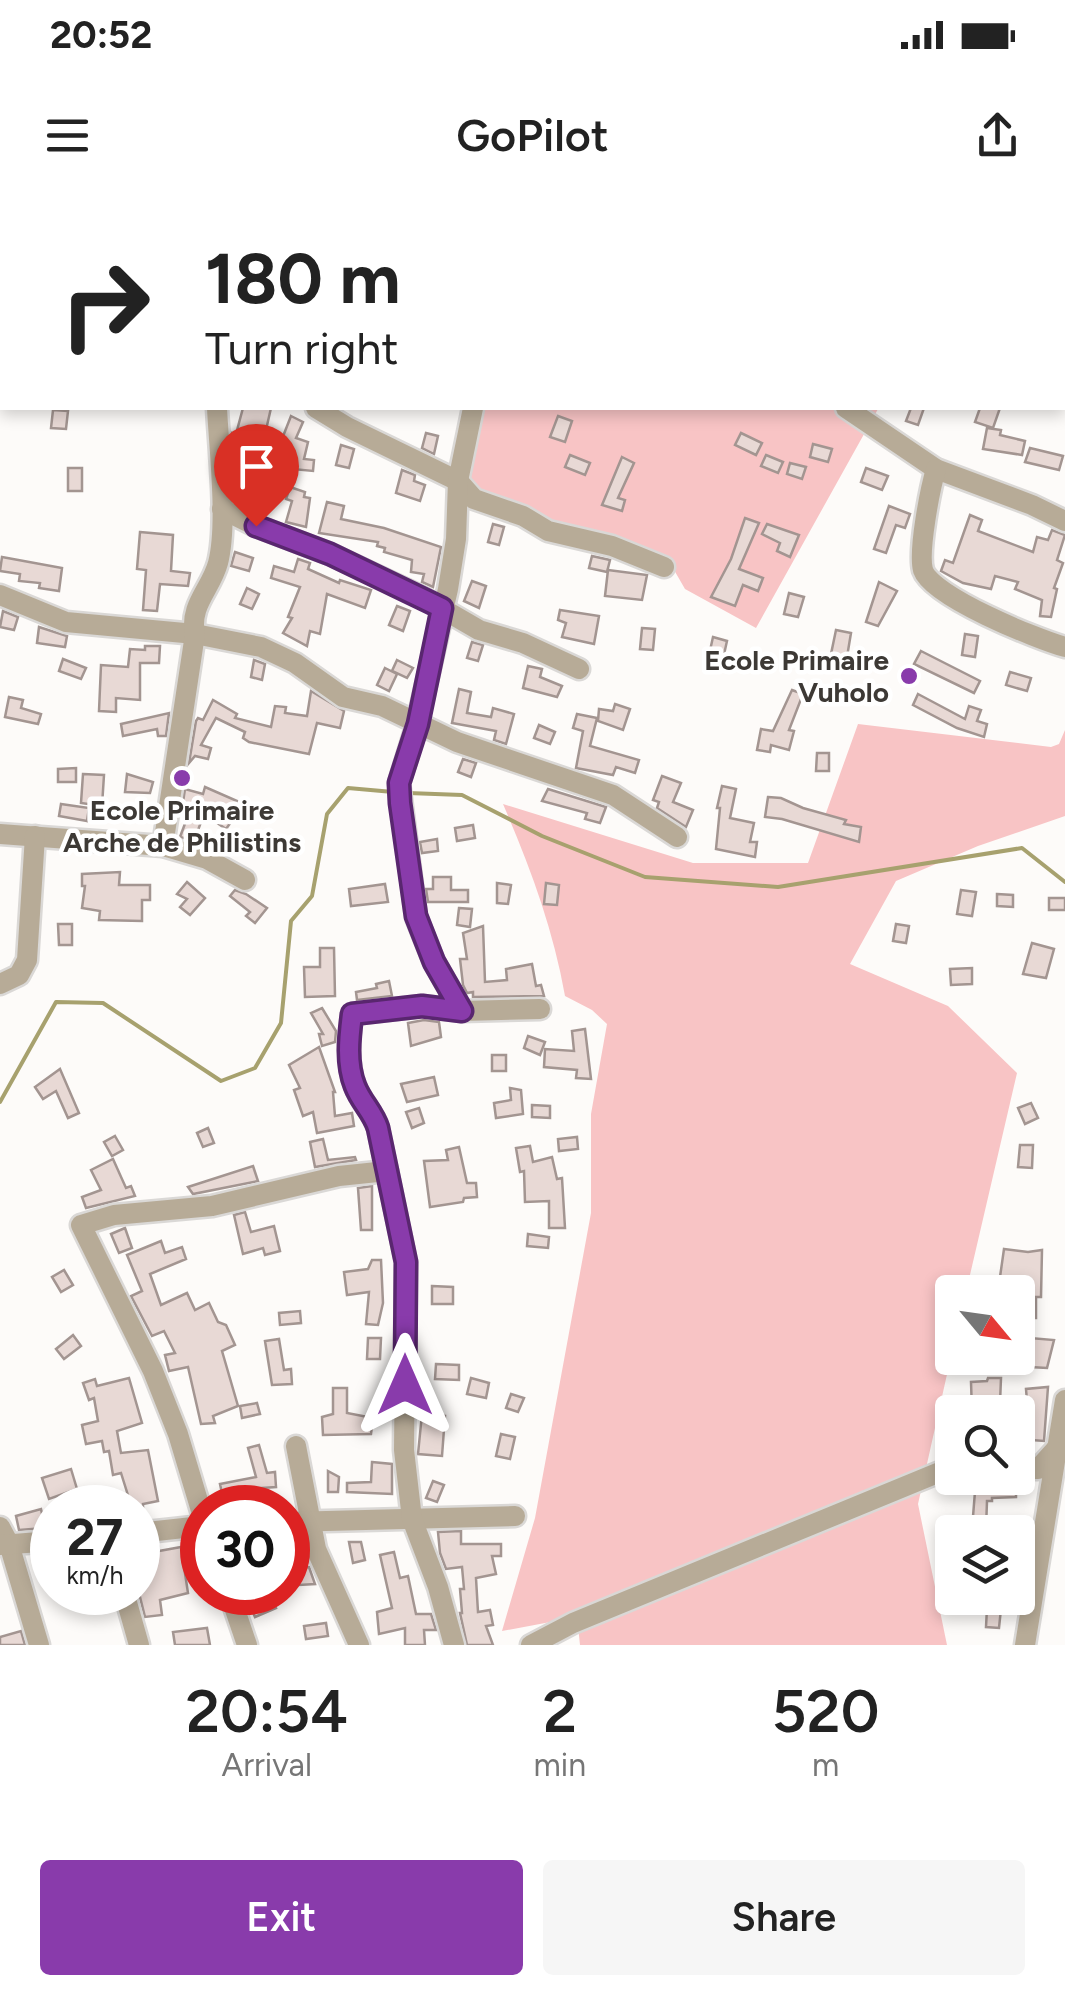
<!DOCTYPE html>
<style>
:root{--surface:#fff;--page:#f6f6f6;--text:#222;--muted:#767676;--accent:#893bab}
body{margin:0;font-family:Figtree,sans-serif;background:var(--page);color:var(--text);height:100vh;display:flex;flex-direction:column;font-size:38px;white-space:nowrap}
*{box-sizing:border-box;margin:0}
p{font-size:32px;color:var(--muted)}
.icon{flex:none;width:55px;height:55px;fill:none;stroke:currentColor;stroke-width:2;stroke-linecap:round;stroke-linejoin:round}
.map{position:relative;height:1445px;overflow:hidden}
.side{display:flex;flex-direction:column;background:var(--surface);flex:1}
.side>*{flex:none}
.guide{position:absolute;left:0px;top:0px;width:1065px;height:210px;box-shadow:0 5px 15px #0003;background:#fff;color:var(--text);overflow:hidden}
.needle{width:65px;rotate:119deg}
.controls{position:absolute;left:935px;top:1075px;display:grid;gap:20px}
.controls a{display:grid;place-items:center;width:100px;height:100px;border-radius:10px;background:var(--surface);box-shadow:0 5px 15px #0003;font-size:50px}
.speed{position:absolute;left:30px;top:1285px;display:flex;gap:20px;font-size:50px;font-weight:700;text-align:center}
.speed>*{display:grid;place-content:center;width:130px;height:130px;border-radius:50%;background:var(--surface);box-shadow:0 5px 15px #0003;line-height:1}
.speed small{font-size:25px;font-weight:400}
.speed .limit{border:15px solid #d22;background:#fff;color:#111}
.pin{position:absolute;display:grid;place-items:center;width:85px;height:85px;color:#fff;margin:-102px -42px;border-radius:50% 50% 50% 0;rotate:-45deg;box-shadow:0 0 10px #0007}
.pin .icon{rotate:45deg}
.me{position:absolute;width:110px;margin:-55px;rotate:0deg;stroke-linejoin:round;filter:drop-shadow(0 0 8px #0008)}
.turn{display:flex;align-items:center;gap:35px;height:210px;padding:0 40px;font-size:45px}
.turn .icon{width:130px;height:130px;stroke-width:2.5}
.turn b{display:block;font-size:70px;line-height:85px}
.eta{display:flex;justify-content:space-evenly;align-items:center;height:170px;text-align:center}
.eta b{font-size:60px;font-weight:600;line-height:70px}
.button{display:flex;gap:20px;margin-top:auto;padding:20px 40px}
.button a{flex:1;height:115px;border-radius:10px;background:var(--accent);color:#fff;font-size:40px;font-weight:600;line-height:115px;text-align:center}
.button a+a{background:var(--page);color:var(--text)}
.status{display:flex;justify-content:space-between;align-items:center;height:70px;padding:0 50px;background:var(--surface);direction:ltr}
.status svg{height:28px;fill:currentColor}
header{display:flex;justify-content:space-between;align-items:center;height:130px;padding:0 40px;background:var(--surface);font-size:45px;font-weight:600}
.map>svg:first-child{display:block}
.green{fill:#f8c4c5}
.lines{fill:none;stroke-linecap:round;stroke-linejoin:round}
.stream{stroke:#a7a16e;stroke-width:4}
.building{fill:#e8d9d5;stroke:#a39591;stroke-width:2.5}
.minor-casing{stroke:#dad8d6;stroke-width:25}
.minor{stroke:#b7ab97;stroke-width:20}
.route-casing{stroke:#59266f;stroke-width:25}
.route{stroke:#893bab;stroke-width:18}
.poi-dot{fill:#893bab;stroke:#fff;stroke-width:4}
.labels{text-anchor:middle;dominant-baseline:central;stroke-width:9;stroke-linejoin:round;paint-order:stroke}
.poi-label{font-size:28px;font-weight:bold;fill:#3d3935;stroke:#fff;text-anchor:end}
</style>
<div class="status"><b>20:52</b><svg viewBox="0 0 49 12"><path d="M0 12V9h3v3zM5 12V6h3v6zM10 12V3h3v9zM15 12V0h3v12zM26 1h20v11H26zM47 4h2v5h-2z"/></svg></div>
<header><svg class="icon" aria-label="menu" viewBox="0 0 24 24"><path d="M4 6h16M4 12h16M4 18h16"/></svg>GoPilot<svg class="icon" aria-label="share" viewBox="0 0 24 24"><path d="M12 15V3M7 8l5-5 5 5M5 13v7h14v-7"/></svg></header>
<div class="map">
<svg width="1065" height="1445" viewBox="0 0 1065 1445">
<rect width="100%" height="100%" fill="#fdfbf9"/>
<g class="green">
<polygon points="480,208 875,208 878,209 756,428 685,389 666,356 569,329 487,295 464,275"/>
<path d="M858,524L1051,547L1059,544L1065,530V616L978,646L896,681L850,764L948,806L1017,873L966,1092H952V1152L918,1304L947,1445H580L577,1417L502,1431L535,1318L591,1013V914L607,824L592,810L565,796C553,728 530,667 503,604L693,663H808Z"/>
</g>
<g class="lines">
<g class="stream">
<polyline points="408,593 462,595 542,636 645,677 778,687 1022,648 1065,682"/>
<polyline points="0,902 56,802 103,803 221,881 255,868 281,823 291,721 312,696 327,614 348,588 393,592"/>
</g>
</g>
<g class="building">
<polygon points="243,208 271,208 263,243 249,240 248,248 244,247 243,264 235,264 232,233 236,234"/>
<polygon points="911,208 924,208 918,225 906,221"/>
<polygon points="980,208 1000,208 993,228 975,222"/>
<polygon points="53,210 68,211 66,229 51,228"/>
<polygon points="291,216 303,222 296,238 308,242 304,259 314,260 313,271 271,267"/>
<polygon points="558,216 572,221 565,242 550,237"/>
<polygon points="987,228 1001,230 1000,235 1025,241 1022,255 983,249"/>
<polygon points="426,233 438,236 434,254 422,248"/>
<polygon points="741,233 762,243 756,255 735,245"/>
<polygon points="813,244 832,249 828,262 810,257"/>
<polygon points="341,245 354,249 349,268 336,265"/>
<polygon points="1030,248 1063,256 1059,270 1025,262"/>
<polygon points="570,255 590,263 585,275 565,267"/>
<polygon points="766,255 783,262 778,273 761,266"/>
<polygon points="622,257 634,263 618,298 625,300 622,311 602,305"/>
<polygon points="790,263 806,267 802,279 787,274"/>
<rect x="68" y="268" width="14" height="23"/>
<polygon points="866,268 888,276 882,290 861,282"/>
<polygon points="402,270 415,275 414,281 425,285 420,301 396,293"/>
<polygon points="290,287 305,292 304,297 310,298 306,327 286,322 292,301 286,299"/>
<polygon points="327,302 344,306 341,319 384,328 441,347 433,387 422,382 424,374 411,372 412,360 384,352 385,348 377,346 378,342 319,333"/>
<polygon points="889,306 910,314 905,328 896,325 886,353 874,349"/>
<polygon points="970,315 982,320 978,331 1033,352 1037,337 1048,340 1052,330 1065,335 1057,360 1063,363 1054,388 1057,389 1051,417 1040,416 1042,400 1015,389 1018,382 995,376 991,389 963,383 941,371 945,360 953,363"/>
<polygon points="745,318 759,323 739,369 763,378 758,391 743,385 735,406 711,397 731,359"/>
<polygon points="493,324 504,327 499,345 488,342"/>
<polygon points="767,324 799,335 790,357 777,351 780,343 762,334"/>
<polygon points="140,332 173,335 171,371 190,373 188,386 160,384 157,411 143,410 146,370 137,369"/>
<polygon points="235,352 253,358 249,371 231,366"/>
<polygon points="592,356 610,360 607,372 589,368"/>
<polygon points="2,357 62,368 59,391 39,388 40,383 19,381 20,374 0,371"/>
<polygon points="298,359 310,363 308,369 339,383 340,380 371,390 365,408 327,394 320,434 310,431 307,446 283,433 292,418 288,417 300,387 271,378 274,366 294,372"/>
<polygon points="608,370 647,375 642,400 605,396"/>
<polygon points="472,381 486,386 479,408 464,401"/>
<polygon points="879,382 897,391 878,426 866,422"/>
<polygon points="247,388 259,394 252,409 240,404"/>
<polygon points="789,393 804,397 798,417 784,414"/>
<polygon points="397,406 410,411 403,431 389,425"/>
<polygon points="560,410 599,416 594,444 562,437 566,423 558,420"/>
<polygon points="3,411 18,417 14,430 0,427"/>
<polygon points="39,427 67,436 65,447 37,443"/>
<polygon points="642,428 655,429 653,450 640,449"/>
<polygon points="836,430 851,433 847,457 831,454"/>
<polygon points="965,434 978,436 975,457 962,455"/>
<polygon points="713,437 727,441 723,459 709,455"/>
<polygon points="472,442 483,445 478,461 467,458"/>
<polygon points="145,446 160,446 159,463 140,463 140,500 116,498 116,512 99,511 101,465 128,467 130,449 145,450"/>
<polygon points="921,451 980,481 974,493 914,464"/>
<polygon points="63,459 86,468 81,479 59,471"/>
<polygon points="254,460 265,464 262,480 251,477"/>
<polygon points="397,460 413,468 407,478 392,471"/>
<polygon points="528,466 542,469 540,477 562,486 557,497 523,488"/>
<polygon points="385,468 397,474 389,491 377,485"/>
<polygon points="1010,472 1031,478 1027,491 1006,485"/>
<polygon points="459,489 471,492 467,513 491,517 493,508 514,514 506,544 494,540 496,531 452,523"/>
<polygon points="792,490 803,494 789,530 794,531 789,550 771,545 770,552 757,550 761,529 773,531"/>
<polygon points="311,491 344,511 340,528 317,523 309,554 249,542 243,538 245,532 216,518 201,545 211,548 208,559 195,556 189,563 196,521 198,518 203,520 213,500 237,514 235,518 271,527 275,506 286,507 285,513 307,516"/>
<polygon points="918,494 965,519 969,506 981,510 977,521 987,524 984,537 957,528 913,505"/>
<polygon points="9,497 23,500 21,508 41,514 38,524 5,517"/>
<polygon points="615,504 630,509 623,530 598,521 599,509 613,511"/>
<polygon points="169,513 166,536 158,536 157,529 123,536 121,524"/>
<polygon points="577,514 597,518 590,546 639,560 635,573 616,567 613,575 576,568 583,531 573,528"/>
<polygon points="539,525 555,532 550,544 534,538"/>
<polygon points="817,553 829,553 829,571 816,571"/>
<polygon points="463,559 476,563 471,577 458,572"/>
<polygon points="76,568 76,582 58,582 58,569"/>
<polygon points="83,574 104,575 102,606 81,603"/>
<polygon points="127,574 153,582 150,593 125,592"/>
<polygon points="662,576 681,583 673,602 693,610 686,627 657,608 659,602 653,600"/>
<polygon points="722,586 736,589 730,618 754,623 750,642 757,642 755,657 716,649 720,608 717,608"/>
<polygon points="205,587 244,604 226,629 204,614 194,641 180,637 192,605 183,602 185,589 203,594"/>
<polygon points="548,589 606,607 600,623 585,619 587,613 542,601"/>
<polygon points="768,597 781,598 803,608 846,620 844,624 861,627 859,642 782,619 765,617"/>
<polygon points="247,602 261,610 255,621 241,613"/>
<polygon points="61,604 89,608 87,621 59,616"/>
<polygon points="473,625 475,638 457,641 455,628"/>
<polygon points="228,630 238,638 226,652 217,645"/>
<polygon points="437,639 438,651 422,653 420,642"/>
<polygon points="120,672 119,685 150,685 150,700 142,700 142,721 99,720 100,711 82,708 85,686 82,686 82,674"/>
<polygon points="433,677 451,677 451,690 468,690 468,702 428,702 426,689 433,689"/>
<polygon points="187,682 205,698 190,715 180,707 187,699 177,694"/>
<polygon points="497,683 511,685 508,704 497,703"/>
<polygon points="546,683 559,685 557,705 544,704"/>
<polygon points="385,684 388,702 351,706 349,689"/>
<polygon points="235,690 246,694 267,708 255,723 246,716 250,712 230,696"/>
<polygon points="961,690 976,692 972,716 957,714"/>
<polygon points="997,694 1013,695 1013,707 997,706"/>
<rect x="1049" y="698" width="16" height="12"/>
<polygon points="459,708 472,709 470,727 457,725"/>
<polygon points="58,724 72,724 72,745 59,745"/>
<polygon points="896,724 909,726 906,743 893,741"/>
<polygon points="483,726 485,782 507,780 506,769 532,764 536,786 541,785 544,796 473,797 473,792 467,793 463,785 460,759 467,759 463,733"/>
<polygon points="1032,743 1054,749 1046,778 1023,774"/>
<polygon points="320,748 334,748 335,796 305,797 304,767 320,767"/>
<polygon points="972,768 972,784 951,785 950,769"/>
<polygon points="389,781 392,796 357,800 356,792 377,788 376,784"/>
<polygon points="322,808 336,831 335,842 322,846 319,834 323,834 311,813"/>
<polygon points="424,820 439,822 441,837 411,846 408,823"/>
<polygon points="585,829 591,879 576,878 577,870 544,867 545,849 574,851 572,831"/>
<polygon points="528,836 545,842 540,855 524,848"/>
<polygon points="319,847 335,892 333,892 335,916 352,913 354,926 317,933 313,912 303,916 294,890 300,888 289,865"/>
<rect x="492" y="855" width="14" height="16"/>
<polygon points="60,869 79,913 68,918 56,891 43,899 35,887"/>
<polygon points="434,877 438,895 407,902 401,884"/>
<polygon points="510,888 521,890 523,914 496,918 494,903 511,900"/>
<polygon points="1031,903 1038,918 1025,924 1018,908"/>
<polygon points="532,905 550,906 550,918 532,917"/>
<polygon points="419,908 424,923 412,928 406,912"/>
<polygon points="208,928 214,943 203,947 197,933"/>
<polygon points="115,936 123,950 112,956 104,942"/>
<polygon points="577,937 578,949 559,951 558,939"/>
<polygon points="323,939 328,960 355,957 356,960 315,967 310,942"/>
<polygon points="1020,945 1033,945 1032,968 1018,967"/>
<polygon points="530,946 533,962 552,957 557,979 562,978 565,1028 549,1028 549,1001 525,1002 524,971 520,972 516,948"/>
<polygon points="459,947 467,983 476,983 477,997 464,998 463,1002 430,1007 424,961 448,960 446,950"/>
<polygon points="113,959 126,988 131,986 135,996 86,1008 82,997 101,990 91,970"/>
<polygon points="253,966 258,981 193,994 188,987"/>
<polygon points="372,986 372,1030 361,1030 358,988"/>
<polygon points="245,1012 251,1032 274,1026 280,1051 265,1055 263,1048 243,1054 234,1015"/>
<polygon points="125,1028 132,1048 119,1053 111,1034"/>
<polygon points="528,1034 549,1037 548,1048 527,1046"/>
<polygon points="161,1041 165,1053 182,1047 186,1059 150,1074 161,1105 187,1093 195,1110 209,1103 218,1122 226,1125 235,1145 222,1151 238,1206 213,1216 215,1223 201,1224 188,1167 169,1171 165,1155 175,1153 164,1131 152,1136 131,1096 142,1091 127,1055"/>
<polygon points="1004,1049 1028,1052 1042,1050 1041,1097 1036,1097 1036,1118 1023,1118 1023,1092 993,1092 994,1077 1000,1077"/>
<polygon points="372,1060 381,1060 383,1103 378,1125 366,1124 369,1092 347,1095 344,1072 368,1069"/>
<polygon points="64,1070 73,1085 61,1092 52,1077"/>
<polygon points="432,1086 453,1087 453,1104 432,1104"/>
<polygon points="300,1111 301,1123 280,1125 279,1113"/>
<polygon points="73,1135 81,1146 64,1159 56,1149"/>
<polygon points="1018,1137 1054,1140 1047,1168 1030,1167 1032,1153 1018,1151"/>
<polygon points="368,1138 381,1138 380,1159 367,1159"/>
<polygon points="279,1139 284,1170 291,1169 292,1184 272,1185 265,1141"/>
<polygon points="436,1164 459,1165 459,1180 435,1179"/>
<polygon points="129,1178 142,1223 117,1231 121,1253 148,1250 158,1301 143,1304 143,1308 132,1308 121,1273 113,1275 109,1251 104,1252 102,1241 86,1244 82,1225 98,1221 94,1198 89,1200 83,1183 95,1179 97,1186"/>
<polygon points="471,1178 489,1183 486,1198 467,1194"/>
<polygon points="988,1178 1001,1178 1000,1203 1027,1201 1026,1189 1048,1187 1044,1241 1018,1239 1018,1212 972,1212 971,1182 987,1181"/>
<polygon points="333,1188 347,1188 347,1213 373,1218 371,1234 323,1235 322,1217 333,1214"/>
<polygon points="511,1194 524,1198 518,1212 506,1208"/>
<polygon points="257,1203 260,1214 242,1218 240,1206"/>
<polygon points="422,1214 445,1216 442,1256 418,1254"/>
<polygon points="501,1234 515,1237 510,1259 496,1256"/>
<polygon points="259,1245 267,1273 275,1272 276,1287 246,1289 247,1293 223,1298 220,1284 256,1277 248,1248"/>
<polygon points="372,1262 392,1264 392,1294 347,1292 347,1283 371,1282"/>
<polygon points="71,1269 77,1289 49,1299 42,1278"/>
<polygon points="328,1271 339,1277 338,1292 328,1292"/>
<polygon points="976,1279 1016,1282 1016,1297 992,1298 992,1301 987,1301 986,1329 972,1329"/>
<polygon points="433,1281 444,1285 437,1302 426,1298"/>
<polygon points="41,1309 45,1328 19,1330 16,1316"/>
<polygon points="461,1331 461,1344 501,1344 501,1356 492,1356 496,1374 476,1378 478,1412 490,1410 493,1425 486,1426 493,1445 467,1445 460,1413 462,1413 460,1389 464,1389 462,1367 446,1369 440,1353 438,1332"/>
<polygon points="349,1342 361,1342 365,1360 353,1363"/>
<polygon points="158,1345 159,1351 181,1347 188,1393 160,1400 162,1415 145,1417 138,1389 138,1376 147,1374 142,1348"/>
<polygon points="394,1352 400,1378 408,1376 416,1414 431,1414 436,1430 424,1430 425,1445 405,1445 405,1428 379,1434 377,1412 392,1408 380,1355"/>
<polygon points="309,1367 315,1384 299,1385 298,1368"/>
<polygon points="269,1392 276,1408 255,1417 248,1401"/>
<polygon points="987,1408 1001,1409 999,1428 986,1427"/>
<polygon points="326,1423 328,1436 306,1439 304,1426"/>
<polygon points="207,1428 210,1445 175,1445 173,1432"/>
<polygon points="21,1431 25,1445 0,1445 0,1437"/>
</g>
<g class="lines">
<defs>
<g id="minor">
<polyline points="439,0 444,2"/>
<polyline points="706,0 711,2"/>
<polyline points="235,2 235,0"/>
<polyline points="550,2 552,0"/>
<polyline points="755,2 756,0"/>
<polyline points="1062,61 1065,62"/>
<polyline points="316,208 347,227 458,281 474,299 523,316 548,331 612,346 664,367"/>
<polyline points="846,208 936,269 1032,305 1065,321"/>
<path d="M936,269C930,289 918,351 923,370C932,397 1037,439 1065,447"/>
<polyline points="222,309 256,326 330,354 422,397 479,430 523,443 579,469"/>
<polyline points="0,395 66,422 195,434 261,447 295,463 343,497 382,506 457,542 613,595 677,637"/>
<polyline points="0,634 163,646 207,659 245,680"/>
<path d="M163,646L195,434C189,405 211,389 218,363C228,324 219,250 217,208"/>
<polyline points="0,784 19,775 27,760 35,636"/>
<polyline points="462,811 434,762 416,717 399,583 417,524 448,389 456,339 458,281 473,208"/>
<polyline points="296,1246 316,1349 359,1445"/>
<polyline points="1018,1269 1038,1269 1056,1249"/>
<polyline points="202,1314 178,1234 153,1171 81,1025 114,1015 212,1006 339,976 387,971"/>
<polyline points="288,1322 515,1316"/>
<polyline points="0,1327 9,1344 39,1445"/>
<polyline points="138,1333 202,1326"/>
<polyline points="0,1345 52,1341"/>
<polyline points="124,1392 139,1445"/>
<polyline points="229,1392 247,1445"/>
<path d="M454,1445L438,1387L412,1319L404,1250L406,1062L378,928C373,912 361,902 355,886C346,863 349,838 352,814L422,806L462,811L540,809"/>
<polyline points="531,1445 573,1423 952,1267"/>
<polyline points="1025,1445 1065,1200"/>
</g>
</defs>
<use href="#minor" class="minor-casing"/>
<use href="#minor" class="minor"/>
</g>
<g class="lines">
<defs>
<path id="route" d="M256,326L330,354L442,408L418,524L399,583L400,603L416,716L434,762L462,811L422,806L352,814C349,838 346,863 355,886C361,902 373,912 378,928L406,1062L405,1185"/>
</defs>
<use href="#route" class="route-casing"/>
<use href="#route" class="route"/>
</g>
<g class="poi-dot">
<circle cx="909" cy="476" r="10"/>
<circle cx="182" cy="578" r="10"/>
</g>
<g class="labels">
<g class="poi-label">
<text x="889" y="460">Ecole Primaire<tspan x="889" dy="32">Vuholo</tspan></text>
<text x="182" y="610" text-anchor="middle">Ecole Primaire<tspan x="182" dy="32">Arche de Philistins</tspan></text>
</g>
</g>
</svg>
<div class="controls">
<a><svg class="needle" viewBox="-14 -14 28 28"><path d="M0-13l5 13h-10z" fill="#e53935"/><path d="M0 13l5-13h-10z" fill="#767676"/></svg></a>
<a><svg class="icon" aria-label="search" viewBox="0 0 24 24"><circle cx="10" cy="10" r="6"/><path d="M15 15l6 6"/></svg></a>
<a><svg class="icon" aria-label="layers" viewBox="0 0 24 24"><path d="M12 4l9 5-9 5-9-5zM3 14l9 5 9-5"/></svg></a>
</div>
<div class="speed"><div>27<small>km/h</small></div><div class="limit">30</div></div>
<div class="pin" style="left:256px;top:326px;background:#d93025"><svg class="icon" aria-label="arrive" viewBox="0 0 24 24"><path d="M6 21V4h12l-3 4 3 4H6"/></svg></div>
<svg class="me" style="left:405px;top:1185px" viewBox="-20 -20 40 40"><path d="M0-17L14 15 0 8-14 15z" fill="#893bab" stroke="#fff" stroke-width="4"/></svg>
<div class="guide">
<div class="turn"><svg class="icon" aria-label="right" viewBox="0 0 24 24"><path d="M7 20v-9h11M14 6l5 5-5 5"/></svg><div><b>180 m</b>Turn right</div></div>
</div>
</div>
<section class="side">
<div class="eta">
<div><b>20:54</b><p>Arrival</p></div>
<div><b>2</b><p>min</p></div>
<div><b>520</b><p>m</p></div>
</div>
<div class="button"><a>Exit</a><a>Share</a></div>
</section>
